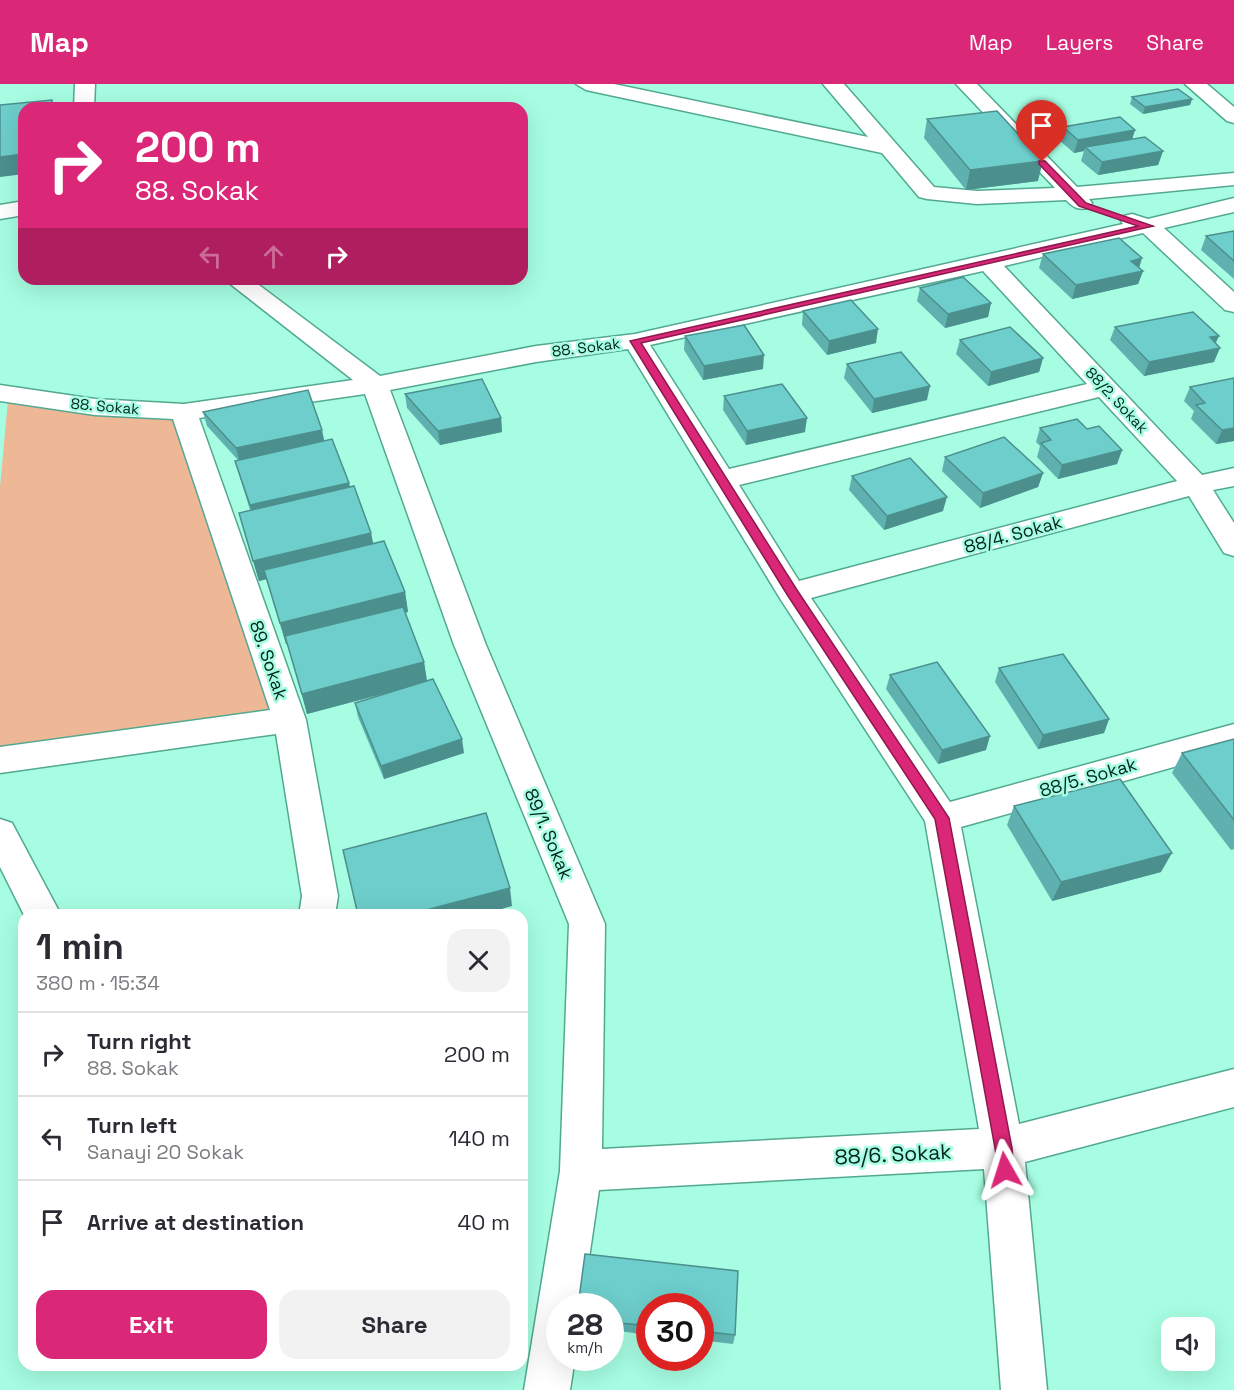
<!DOCTYPE html>
<meta charset="utf-8">
<style>
:root{--surface:#fff;--page:#f2f2f3;--text:#2b2b33;--muted:#7c7c81;--line:#e1e1e2;--accent:#db2777}
body{margin:0;font-family:"Space Grotesk",sans-serif;background:var(--page);color:var(--text);height:100vh;display:flex;flex-direction:column;font-size:22px;white-space:nowrap}
*{box-sizing:border-box;margin:0}
p{font-size:20px;color:var(--muted)}
.icon{flex:none;width:33px;height:33px;fill:none;stroke:currentColor;stroke-width:2;stroke-linecap:round;stroke-linejoin:round}
.map{position:relative;flex:1;overflow:hidden}
.sheet{position:absolute;left:18px;top:825px;width:510px;height:462px;display:flex;flex-direction:column;background:var(--surface);border-radius:18px;box-shadow:0 6px 24px #0002}
.sheet>*{flex:none}
.hud{position:absolute;left:18px;top:18px;width:510px;height:183px;border-radius:18px;box-shadow:0 6px 24px #0002;background:#db2777;color:#fff;overflow:hidden}
.fabs{position:absolute;left:1161px;top:1233px;display:grid;gap:12px}
.fabs a{display:grid;place-items:center;width:54px;height:54px;border-radius:12px;background:var(--surface);box-shadow:0 6px 24px #0002;font-size:30px}
.speed{position:absolute;left:546px;top:1209px;display:flex;gap:12px;font-size:30px;font-weight:700;text-align:center}
.speed>*{display:grid;place-content:center;width:78px;height:78px;border-radius:50%;background:var(--surface);box-shadow:0 6px 24px #0002;line-height:1}
.speed small{font-size:15px;font-weight:400}
.speed .limit{border:9px solid #d22;background:#fff;color:#111}
.pin{position:absolute;display:grid;place-items:center;width:51px;height:51px;color:#fff;margin:-62px -26px;border-radius:50% 50% 50% 0;rotate:-45deg;box-shadow:0 0 6px #0007}
.pin .icon{rotate:45deg}
.me{position:absolute;width:66px;margin:-33px;rotate:354deg;stroke-linejoin:round;filter:drop-shadow(0 0 4px #0008)}
.turn{display:flex;align-items:center;gap:21px;height:126px;padding:0 18px;font-size:27px}
.turn .icon{width:78px;height:78px;stroke-width:2.5}
.turn b{display:block;font-size:42px;line-height:51px}
.lanes{display:flex;align-items:center;height:57px;padding:0 18px;background:#0003;justify-content:center;gap:30px;direction:ltr}
.lanes .off{opacity:.35}
.round{display:grid;place-items:center;flex:none;width:63px;height:63px;border-radius:18px;background:var(--page)}
.headline{display:flex;align-items:center;justify-content:space-between;height:102px;padding:0 18px}
h1{font-size:36px;font-weight:700;line-height:45px}
.action{display:flex;gap:12px;margin-top:auto;padding:12px 18px}
.action a{flex:1;height:69px;border-radius:18px;background:var(--accent);color:#fff;font-size:24px;font-weight:700;line-height:69px;text-align:center}
.action a+a{background:var(--page);color:var(--text)}
ul{padding:0;list-style:none}
li{display:flex;align-items:center;gap:18px;height:84px;padding:0 18px;border-top:2px solid var(--line)}
li div{flex:1}
li b{display:block;font-size:22px}
li em{font-style:normal}
header{display:flex;align-items:center;gap:36px;box-sizing:border-box;height:84px;padding:0 30px;background:var(--accent);color:#fff}
header strong{font-size:28px}
nav{display:flex;gap:33px;margin-inline-start:auto;font-size:21px}
.map>svg:first-child{display:block}
.green{fill:#eeb795}
.lines{fill:none;stroke-linecap:round;stroke-linejoin:round}
.minor-casing{stroke:#52a990;stroke-width:3}
.tertiary-casing{stroke:#52a990;stroke-width:3}
.minor{fill:#fff;fill-rule:evenodd}
.tertiary{fill:#fff;fill-rule:evenodd}
.wall{fill:#5eb1af}
.shaded-wall{fill:#4c908e}
.building{fill:#6dcecb;stroke:#4c908e;stroke-width:1.5}
.route{fill:#db2777;stroke:#8e194d;stroke-width:1.5}
.labels{text-anchor:middle;dominant-baseline:central;stroke-width:5;stroke-linejoin:round;paint-order:stroke}
.far-street-label{font-size:15px;fill:#00241b;stroke:#a6fde2}
.street-label{font-size:18px;fill:#00241b;stroke:#a6fde2}
.near-street-label{font-size:21px;fill:#00241b;stroke:#a6fde2}
</style>
<header>
<strong>Map</strong>
<nav><a>Map</a><a>Layers</a><a>Share</a></nav>
</header>
<div class="map">
<svg width="1234" height="1306" viewBox="0 0 1234 1306">
<rect width="100%" height="100%" fill="#a6fde2"/>
<polygon class="green" points="8,316 176,335 278,631 0,671 0,403"/>
<g class="lines">
<defs>
<g id="minor">
<polygon points="75,0 95,0 94,24 74,24"/>
<path d="M576,0H614L868,53L823,0H844L934,103L977,107L1055,104L956,0H977L1077,103L1234,89V101L1089,115L1092,119L1089,124C1078,126 1074,124 1066,116L977,120L927,115L919,113L882,69L586,6Z"/>
<path d="M1234,114V128L1164,144L1234,208V228L1225,226L1143,149L1004,182L1202,391L1234,384V402L1213,406L1234,439V472L1224,469L1189,412L811,514L950,718L1234,640V666L961,743L1019,1040L1234,985V1023L1025,1078L1047,1306H1001L984,1085L599,1106L582,1222H560V1274H575L570,1306H524L560,1087L569,840L454,561L365,310L199,334L306,636L338,812L335,831H299L302,812L276,650L0,689V663L270,626L173,335L95,331L0,317V301L95,315L184,320L353,296L224,195H251L380,292L536,262L635,250L1123,140L1121,137L1124,132L1132,130L1148,135ZM983,187L1087,300L729,385L650,261ZM628,265L781,516L925,737L979,1045L602,1065L605,840L486,561L390,306L536,278ZM1099,313L1177,397L799,497L739,401Z"/>
<polygon points="24,117 24,131 0,135 0,121"/>
<polygon points="0,735 12,739 61,831 24,831 0,783"/>
</g>
<polygon id="tertiary" points="1185,0 1207,0 1234,23 1234,39 1227,37"/>
</defs>
<use href="#minor" class="minor-casing"/>
<use href="#tertiary" class="tertiary-casing"/>
<use href="#minor" class="minor"/>
<use href="#tertiary" class="tertiary"/>
</g>
<g class="wall">
<polygon points="1132,13 1192,15 1190,21 1143,30 1130,20"/>
<polygon points="927,35 1038,97 966,106 924,54"/>
<polygon points="1063,43 1135,46 1132,55 1163,67 1158,81 1098,91 1081,77 1084,67 1074,69 1059,56"/>
<polygon points="1234,147 1234,195 1201,166 1206,152"/>
<polygon points="1043,170 1143,187 1138,200 1072,215 1039,184"/>
<polygon points="920,204 991,219 988,233 945,244 917,217"/>
<polygon points="803,227 876,259 827,271 802,241"/>
<polygon points="1115,243 1216,259 1214,278 1144,292 1110,256"/>
<polygon points="685,252 763,285 703,296 684,266"/>
<polygon points="960,256 1043,274 1039,288 988,302 956,270"/>
<polygon points="847,280 927,316 872,329 844,294"/>
<polygon points="1234,294 1234,357 1216,360 1191,335 1194,327 1184,317 1190,303"/>
<polygon points="405,310 501,334 502,348 440,361 407,324"/>
<polygon points="724,312 805,348 746,361 723,326"/>
<polygon points="203,328 325,357 349,399 350,403 371,449 373,459 405,508 408,528 405,529 424,578 427,597 464,669 384,695 358,633 355,619 397,606 307,630 287,559 286,560 266,495 259,497 239,429 250,426 235,377 238,376 207,342"/>
<polygon points="1040,344 1122,366 1117,380 1058,395 1037,373 1040,362 1036,358"/>
<polygon points="945,373 1043,389 1038,403 980,424 942,387"/>
<polygon points="852,392 943,427 884,446 849,406"/>
<polygon points="999,584 1109,635 1104,649 1038,665 995,598"/>
<polygon points="890,591 986,666 938,680 886,605"/>
<polygon points="1234,655 1234,765 1231,766 1172,689 1182,669"/>
<polygon points="1014,722 1161,788 1052,817 1007,741"/>
<polygon points="585,1170 738,1187 735,1251 733,1260 700,1256 700,1222 650,1222 650,1251 610,1246 610,1222 578,1222"/>
</g>
<g class="shaded-wall">
<polygon points="1192,15 1190,21 1143,30 1145,23"/>
<polygon points="1135,46 1131,59 1085,63 1084,67 1074,69 1078,56"/>
<polygon points="1163,67 1158,81 1098,91 1102,78"/>
<polygon points="24,70 24,90 0,93 0,73"/>
<polygon points="1043,77 1038,97 966,106 970,86"/>
<polygon points="1142,174 1138,188 1143,187 1138,200 1072,215 1076,201 1131,177"/>
<polygon points="991,219 988,233 945,244 948,230"/>
<polygon points="878,245 876,259 827,271 829,257"/>
<polygon points="1219,252 1213,265 1220,264 1214,278 1144,292 1149,278 1210,253"/>
<polygon points="764,271 763,285 703,296 704,282"/>
<polygon points="1043,274 1039,288 988,302 991,288"/>
<polygon points="930,302 927,316 872,329 874,315"/>
<polygon points="501,334 502,348 440,361 438,347"/>
<polygon points="807,334 805,348 746,361 747,347"/>
<polygon points="1234,344 1234,357 1216,360 1222,346"/>
<polygon points="322,346 325,360 240,379 236,364"/>
<polygon points="1122,366 1117,380 1058,395 1062,381"/>
<polygon points="1043,389 1038,403 980,424 983,409"/>
<polygon points="349,399 351,413 253,435 250,421"/>
<polygon points="947,413 943,427 884,446 887,432"/>
<polygon points="371,449 375,469 259,497 253,477"/>
<polygon points="405,508 408,528 286,560 280,539"/>
<polygon points="424,578 427,598 307,630 302,610"/>
<polygon points="1109,635 1104,649 1038,665 1043,651"/>
<polygon points="990,652 986,666 938,680 942,666"/>
<polygon points="462,655 464,669 384,695 381,682"/>
<polygon points="1172,769 1161,788 1052,817 1061,798"/>
<polygon points="510,804 512,822 481,831 407,831"/>
</g>
<g class="building">
<polygon points="1178,5 1192,15 1145,23 1132,13"/>
<polygon points="52,16 52,24 24,24 24,70 0,73 0,21"/>
<polygon points="997,27 1043,77 970,86 927,35"/>
<polygon points="1120,33 1135,46 1078,56 1063,43"/>
<polygon points="1145,53 1163,67 1102,78 1085,63"/>
<polygon points="1234,147 1234,177 1206,152"/>
<polygon points="1119,154 1142,174 1131,177 1143,187 1076,201 1043,170"/>
<polygon points="963,193 991,219 948,230 920,204"/>
<polygon points="851,216 878,245 829,257 803,227"/>
<polygon points="1193,228 1219,252 1210,253 1220,264 1149,278 1115,243"/>
<polygon points="744,241 764,271 704,282 685,252"/>
<polygon points="1010,243 1043,274 991,288 960,256"/>
<polygon points="901,268 930,302 874,315 847,280"/>
<polygon points="1234,294 1234,344 1222,346 1196,321 1205,319 1190,303"/>
<polygon points="482,295 501,334 438,347 405,310"/>
<polygon points="782,300 807,334 747,347 724,312"/>
<polygon points="308,306 322,346 236,364 203,328"/>
<polygon points="1077,335 1087,345 1099,342 1122,366 1062,381 1041,359 1051,356 1040,344"/>
<polygon points="1004,353 1043,389 983,409 945,373"/>
<polygon points="332,355 349,399 250,421 235,377"/>
<polygon points="910,374 947,413 887,432 852,392"/>
<polygon points="354,402 371,449 253,477 239,429"/>
<polygon points="384,457 405,508 280,539 264,486"/>
<polygon points="403,523 424,578 302,610 285,552"/>
<polygon points="1063,570 1109,635 1043,651 999,584"/>
<polygon points="937,578 990,652 942,666 890,591"/>
<polygon points="433,595 462,655 381,682 355,619"/>
<polygon points="1234,655 1234,736 1182,669"/>
<polygon points="1120,695 1172,769 1061,798 1014,722"/>
<polygon points="486,729 510,804 407,831 358,831 343,766"/>
<polygon points="585,1170 738,1187 735,1251 700,1247 700,1222 650,1222 650,1242 610,1238 610,1222 578,1222"/>
</g>
<polygon class="route" points="1039,77 1045,77 1086,119 1153,142 641,259 797,506 949,734 1012,1064 1014,1086 1011,1092 1005,1094 999,1092 995,1064 935,735 788,512 630,257 1138,142 1079,122 1039,80"/>
<g class="labels">
<g class="far-street-label">
<text transform="translate(586 263) rotate(-7)">88. Sokak</text>
<text transform="translate(1117 316) rotate(47)">88/2. Sokak</text>
<text transform="translate(105 322) rotate(5)">88. Sokak</text>
</g>
<g class="street-label">
<text transform="translate(1013 450) rotate(-15)">88/4. Sokak</text>
<text transform="translate(269 576) rotate(71)">89. Sokak</text>
<text transform="translate(1088 693) rotate(-16)">88/5. Sokak</text>
<text transform="translate(549 750) rotate(67)">89/1. Sokak</text>
</g>
<g class="near-street-label">
<text transform="translate(893 1070) rotate(-3)">88/6. Sokak</text>
</g>
</g>
</svg>
<div class="fabs">
<a><svg class="icon" aria-label="sound" viewBox="0 0 24 24"><path d="M4 9h4l5-4v14l-5-4H4zM17 9q2 3 0 6"/></svg></a>
</div>
<div class="speed"><div>28<small>km/h</small></div><div class="limit">30</div></div>
<div class="pin" style="left:1042px;top:78px;background:#d93025"><svg class="icon" aria-label="arrive" viewBox="0 0 24 24"><path d="M6 21V4h12l-3 4 3 4H6"/></svg></div>
<svg class="me" style="left:1005px;top:1086px" viewBox="-20 -20 40 40"><path d="M0-17L14 15 0 8-14 15z" fill="#db2777" stroke="#fff" stroke-width="4"/></svg>
<div class="hud">
<div class="turn"><svg class="icon" aria-label="right" viewBox="0 0 24 24"><path d="M7 20v-9h11M14 6l5 5-5 5"/></svg><div><b>200 m</b>88. Sokak</div></div>
<div class="lanes"><svg class="icon off" aria-label="left" viewBox="0 0 24 24"><path d="M17 20v-9H6M10 6l-5 5 5 5"/></svg><svg class="icon off" aria-label="ahead" viewBox="0 0 24 24"><path d="M12 20V5M6 11l6-6 6 6"/></svg><svg class="icon" aria-label="right" viewBox="0 0 24 24"><path d="M7 20v-9h11M14 6l5 5-5 5"/></svg></div>
</div>
<section class="sheet">
<div class="headline"><div><h1>1 min</h1><p>380 m · 15:34</p></div><a class="round"><svg class="icon" aria-label="close" viewBox="0 0 24 24"><path d="M6 6l12 12M18 6L6 18"/></svg></a></div>
<ul>
<li><svg class="icon" aria-label="right" viewBox="0 0 24 24"><path d="M7 20v-9h11M14 6l5 5-5 5"/></svg><div><b>Turn right</b><p>88. Sokak</p></div><em>200 m</em></li>
<li><svg class="icon" aria-label="left" viewBox="0 0 24 24"><path d="M17 20v-9H6M10 6l-5 5 5 5"/></svg><div><b>Turn left</b><p>Sanayi 20 Sokak</p></div><em>140 m</em></li>
<li><svg class="icon" aria-label="arrive" viewBox="0 0 24 24"><path d="M6 21V4h12l-3 4 3 4H6"/></svg><div><b>Arrive at destination</b></div><em>40 m</em></li>
</ul>
<div class="action"><a>Exit</a><a>Share</a></div>
</section>
</div>
